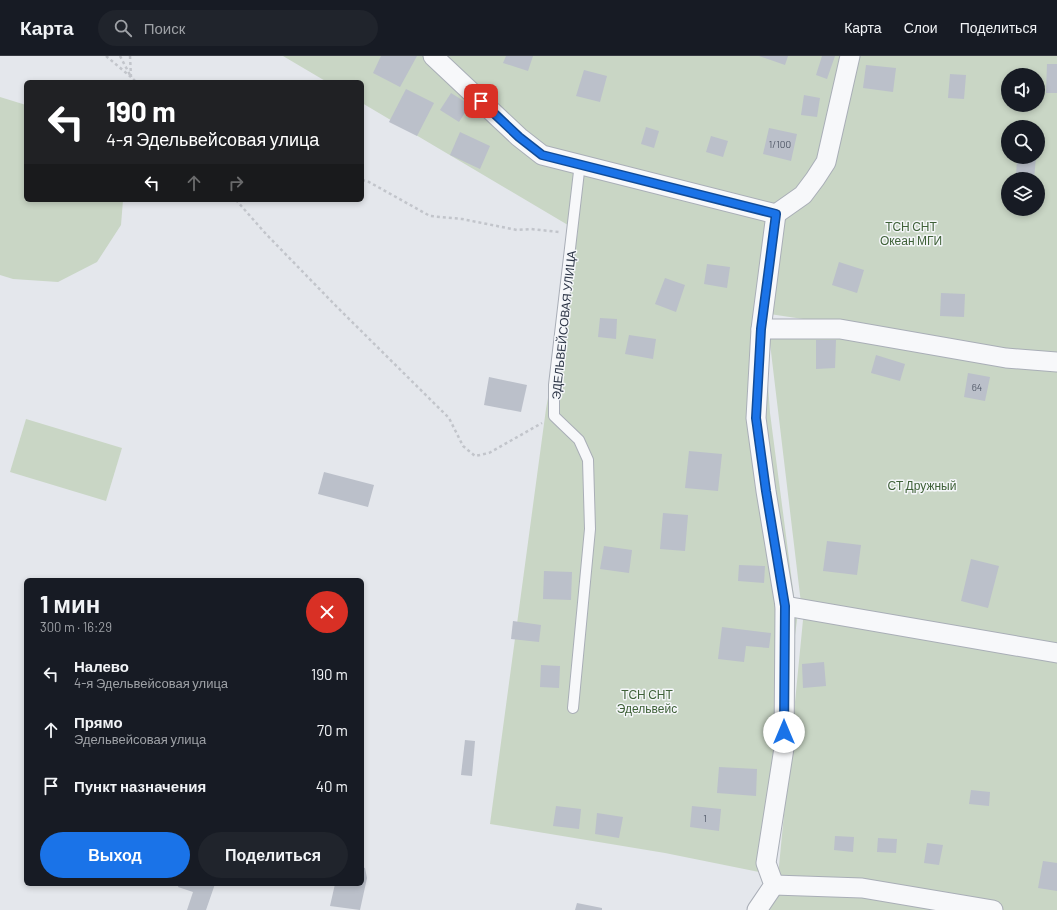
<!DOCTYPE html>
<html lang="ru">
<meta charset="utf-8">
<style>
:root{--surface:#171b24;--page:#20242c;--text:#f1f3f6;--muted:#9ea1a6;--line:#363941;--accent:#1a73e8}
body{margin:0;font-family:Barlow,sans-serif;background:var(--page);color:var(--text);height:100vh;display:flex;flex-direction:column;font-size:15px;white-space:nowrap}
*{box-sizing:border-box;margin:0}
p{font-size:13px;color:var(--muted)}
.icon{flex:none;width:22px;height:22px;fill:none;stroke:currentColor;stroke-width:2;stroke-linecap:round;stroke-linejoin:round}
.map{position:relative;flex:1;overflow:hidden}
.panel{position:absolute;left:24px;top:522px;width:340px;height:308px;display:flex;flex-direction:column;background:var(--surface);border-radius:6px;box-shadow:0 2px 6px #0003}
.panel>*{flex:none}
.top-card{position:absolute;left:24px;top:24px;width:340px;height:122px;border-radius:6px;box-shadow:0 2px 6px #0003;background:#202124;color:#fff;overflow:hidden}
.controls{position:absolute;left:1001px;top:12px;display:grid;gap:8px}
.controls a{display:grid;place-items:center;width:44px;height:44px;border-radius:50%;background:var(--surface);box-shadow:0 2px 6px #0003;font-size:20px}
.pin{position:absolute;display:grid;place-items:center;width:34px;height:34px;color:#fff;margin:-17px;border-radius:8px;box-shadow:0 2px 6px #0006}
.me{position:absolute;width:44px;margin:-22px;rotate:0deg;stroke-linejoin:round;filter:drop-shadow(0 0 3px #0008)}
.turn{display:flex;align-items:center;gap:14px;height:84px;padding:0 16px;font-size:18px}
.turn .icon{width:52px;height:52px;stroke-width:2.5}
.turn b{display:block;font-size:28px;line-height:34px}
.lanes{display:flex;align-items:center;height:38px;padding:0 16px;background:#0003;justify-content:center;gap:20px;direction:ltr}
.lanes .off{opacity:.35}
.round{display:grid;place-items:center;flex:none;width:42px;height:42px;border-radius:21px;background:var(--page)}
.head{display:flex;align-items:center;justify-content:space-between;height:68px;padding:0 16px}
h1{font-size:24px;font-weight:700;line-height:30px}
.primary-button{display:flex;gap:8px;margin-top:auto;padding:8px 16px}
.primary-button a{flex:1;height:46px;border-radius:24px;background:var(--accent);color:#fff;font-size:16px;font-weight:700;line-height:46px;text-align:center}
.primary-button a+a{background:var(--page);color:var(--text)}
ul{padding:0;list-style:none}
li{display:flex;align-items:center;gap:12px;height:56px;padding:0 16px}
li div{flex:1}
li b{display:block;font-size:15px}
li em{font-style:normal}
header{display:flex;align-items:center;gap:24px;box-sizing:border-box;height:56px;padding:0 20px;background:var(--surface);border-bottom:1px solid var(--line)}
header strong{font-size:19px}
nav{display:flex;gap:22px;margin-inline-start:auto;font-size:14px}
.search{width:280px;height:36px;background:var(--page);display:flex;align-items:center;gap:10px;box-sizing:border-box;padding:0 14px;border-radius:22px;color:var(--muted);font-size:15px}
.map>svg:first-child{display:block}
.green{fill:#c9d6c5;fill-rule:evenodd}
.building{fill:#bbc0ca}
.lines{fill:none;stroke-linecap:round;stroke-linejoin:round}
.service-casing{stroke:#a9aeb7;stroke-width:12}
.minor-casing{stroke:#a9aeb7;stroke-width:21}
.path{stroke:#c2c5cb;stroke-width:2.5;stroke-dasharray:3 3;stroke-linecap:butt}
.service{stroke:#f7f8fa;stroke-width:10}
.minor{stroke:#f7f8fa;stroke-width:19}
.route-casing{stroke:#114b97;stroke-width:10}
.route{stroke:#1a73e8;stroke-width:7}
.labels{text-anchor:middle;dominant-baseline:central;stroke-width:3;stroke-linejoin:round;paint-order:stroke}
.number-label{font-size:10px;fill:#4f5766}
.park-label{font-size:12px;fill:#3f6138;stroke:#f4f6f9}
.street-label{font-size:12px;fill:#2b3445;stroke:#f4f6f9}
</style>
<header>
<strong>Карта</strong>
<div class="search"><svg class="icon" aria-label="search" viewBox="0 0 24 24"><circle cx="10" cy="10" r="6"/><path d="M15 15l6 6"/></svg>Поиск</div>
<nav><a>Карта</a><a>Слои</a><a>Поделиться</a></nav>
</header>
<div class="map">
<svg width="1057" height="854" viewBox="0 0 1057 854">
<rect width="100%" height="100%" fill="#e4e7ec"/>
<g class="green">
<path d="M283,0H1057V299L1003,293L763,257L770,357L797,564L764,817L665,797L490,768L546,353L578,175L362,47V26H327ZM1008,19H1038V49H1008ZM1008,71H1038V101H1008ZM1008,123H1038V153H1008Z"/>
<polygon points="0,41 26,49 26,144 123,144 121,169 97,206 58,226 13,223 0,219"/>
<polygon points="769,279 845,281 1057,310 1057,854 756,854 778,820 803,564"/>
<polygon points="26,363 122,392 106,445 10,416"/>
</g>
<g class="building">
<polygon points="381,0 417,0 400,31 373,17"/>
<polygon points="506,0 533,0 528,15 503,7"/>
<polygon points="759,0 788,0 785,9"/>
<polygon points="822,0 835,0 827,23 816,19"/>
<polygon points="1047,8 1057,8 1057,37 1046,37"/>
<polygon points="866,9 896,12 893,36 863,32"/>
<polygon points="584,14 607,20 600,46 576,40"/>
<polygon points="950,18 966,19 964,43 948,42"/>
<polygon points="406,33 434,47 417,80 389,66"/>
<polygon points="451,37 470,49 459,66 440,54"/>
<polygon points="804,39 820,42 817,61 801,59"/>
<polygon points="646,71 659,75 654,92 641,88"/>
<polygon points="769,72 797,78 791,105 763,98"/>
<polygon points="460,76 490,90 480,113 450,99"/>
<polygon points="711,80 728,85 723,101 706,96"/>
<polygon points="1017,101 1036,101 1034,123 1016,123"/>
<polygon points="839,206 864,214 857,237 832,229"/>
<polygon points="707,208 730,211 727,232 704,228"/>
<polygon points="665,222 685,229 676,256 655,248"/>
<polygon points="941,237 965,238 964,261 940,260"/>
<polygon points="600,262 617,263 616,283 598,281"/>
<polygon points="629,279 656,283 653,303 625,298"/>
<polygon points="816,284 836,284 835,312 816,313"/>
<polygon points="876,299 905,308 900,325 871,317"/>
<polygon points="968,317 990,321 985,345 964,341"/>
<polygon points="489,321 527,329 521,356 484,349"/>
<polygon points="689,395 722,398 718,435 685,432"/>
<polygon points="324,416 374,429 368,451 318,438"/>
<polygon points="663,457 688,459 685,495 660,493"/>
<polygon points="827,485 861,489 857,519 823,515"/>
<polygon points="604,490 632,494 629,517 600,513"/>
<polygon points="971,503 999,510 988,552 961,545"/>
<polygon points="739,509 765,510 764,527 738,525"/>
<polygon points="544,515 572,516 571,544 543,543"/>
<polygon points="513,565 541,569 539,586 511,583"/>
<polygon points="722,571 771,577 769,592 746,590 744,606 718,603"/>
<polygon points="824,606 826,630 803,632 802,608"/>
<polygon points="541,609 560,610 559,632 540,631"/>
<polygon points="465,684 475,685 472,720 461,719"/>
<polygon points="719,711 757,713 756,740 717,737"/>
<polygon points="971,734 990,736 989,750 969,748"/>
<polygon points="556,750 581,753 579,773 553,770"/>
<polygon points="692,750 721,753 719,775 690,771"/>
<polygon points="597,757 623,761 619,782 595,778"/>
<polygon points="835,780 854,781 853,796 834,794"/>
<polygon points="878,782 897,783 896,797 877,796"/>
<polygon points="927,787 943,789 939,809 924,807"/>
<polygon points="1043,805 1057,807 1057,835 1038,832"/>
<polygon points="362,811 365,812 367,822 360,854 330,850 335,828 362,828"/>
<polygon points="179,828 215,828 206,854 187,854 193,836 178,831"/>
<polygon points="577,847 602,852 602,854 575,854"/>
</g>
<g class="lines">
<defs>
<polyline id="service" points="573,652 590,473 588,404 579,384 554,360 554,329 580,107"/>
<g id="minor">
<polyline points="433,0 519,81 542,99 776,158 761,273 756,362 766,435 785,550 784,692 766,807 774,829 757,854"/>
<polyline points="776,158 803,139 815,123 826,106 850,0"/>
<polyline points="761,273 840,273 1006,302 1057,306"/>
<polyline points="785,550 1057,597"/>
<polyline points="774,829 862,832 993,854"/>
</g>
</defs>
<use href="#service" class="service-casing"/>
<use href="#minor" class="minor-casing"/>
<g class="path">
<polyline points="106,0 131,21"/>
<polyline points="120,0 130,19"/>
<polyline points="130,0 131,21 136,26"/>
<polyline points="362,124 369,126 430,160 462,163 517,174 531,173 559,176"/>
<polyline points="236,144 266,178 336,250 449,362 463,390 475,400 489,397 542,367"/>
</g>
<use href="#service" class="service"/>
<use href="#minor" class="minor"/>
</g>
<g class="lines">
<defs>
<polyline id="route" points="481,45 519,81 542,99 776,158 761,273 756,362 766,435 785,550 784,676"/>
</defs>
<use href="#route" class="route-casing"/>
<use href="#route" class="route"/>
</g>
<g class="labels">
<g class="number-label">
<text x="780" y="88">1/100</text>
<text x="977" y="331">64</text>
<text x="705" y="762">1</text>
</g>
<g class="park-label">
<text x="911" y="170">ТСН СНТ<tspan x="911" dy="14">Океан МГИ</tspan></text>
<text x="922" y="429">СТ Дружный</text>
<text x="647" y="638">ТСН СНТ<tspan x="647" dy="14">Эдельвейс</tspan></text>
</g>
<g class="street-label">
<text transform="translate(563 269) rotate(-84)">ЭДЕЛЬВЕЙСОВАЯ УЛИЦА</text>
</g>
</g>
</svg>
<div class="controls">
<a><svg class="icon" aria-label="sound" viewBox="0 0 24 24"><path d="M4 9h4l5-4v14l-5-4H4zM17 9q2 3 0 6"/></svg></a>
<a><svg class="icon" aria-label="search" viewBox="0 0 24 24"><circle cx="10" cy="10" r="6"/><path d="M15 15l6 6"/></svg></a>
<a><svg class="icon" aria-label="layers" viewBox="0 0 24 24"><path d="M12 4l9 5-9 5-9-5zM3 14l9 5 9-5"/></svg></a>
</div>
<div class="pin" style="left:481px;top:45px;background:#d93025"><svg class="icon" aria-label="arrive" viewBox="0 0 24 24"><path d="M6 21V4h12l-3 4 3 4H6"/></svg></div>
<svg class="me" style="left:784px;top:676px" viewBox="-20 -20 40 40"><circle r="19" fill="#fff"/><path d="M0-13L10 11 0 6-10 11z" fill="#1a73e8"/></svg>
<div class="top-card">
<div class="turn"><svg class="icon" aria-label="left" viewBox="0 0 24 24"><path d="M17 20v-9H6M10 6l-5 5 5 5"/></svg><div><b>190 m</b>4-я Эдельвейсовая улица</div></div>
<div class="lanes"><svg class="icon" aria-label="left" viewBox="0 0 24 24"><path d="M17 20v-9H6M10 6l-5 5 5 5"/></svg><svg class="icon off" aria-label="ahead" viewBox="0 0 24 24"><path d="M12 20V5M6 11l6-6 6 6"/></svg><svg class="icon off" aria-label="right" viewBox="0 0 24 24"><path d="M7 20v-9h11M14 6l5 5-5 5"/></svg></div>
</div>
<section class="panel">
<div class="head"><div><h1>1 мин</h1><p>300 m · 16:29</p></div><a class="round" style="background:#d93025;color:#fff"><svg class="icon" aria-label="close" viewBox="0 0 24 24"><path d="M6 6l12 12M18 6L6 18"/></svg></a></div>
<ul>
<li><svg class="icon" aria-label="left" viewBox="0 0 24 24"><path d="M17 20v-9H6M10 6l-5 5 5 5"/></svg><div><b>Налево</b><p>4-я Эдельвейсовая улица</p></div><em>190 m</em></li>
<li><svg class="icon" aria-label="ahead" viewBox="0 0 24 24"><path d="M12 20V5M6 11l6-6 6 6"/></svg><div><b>Прямо</b><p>Эдельвейсовая улица</p></div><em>70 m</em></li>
<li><svg class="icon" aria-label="arrive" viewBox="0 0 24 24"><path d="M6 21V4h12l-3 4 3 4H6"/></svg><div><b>Пункт назначения</b></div><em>40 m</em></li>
</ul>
<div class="primary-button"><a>Выход</a><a>Поделиться</a></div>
</section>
</div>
